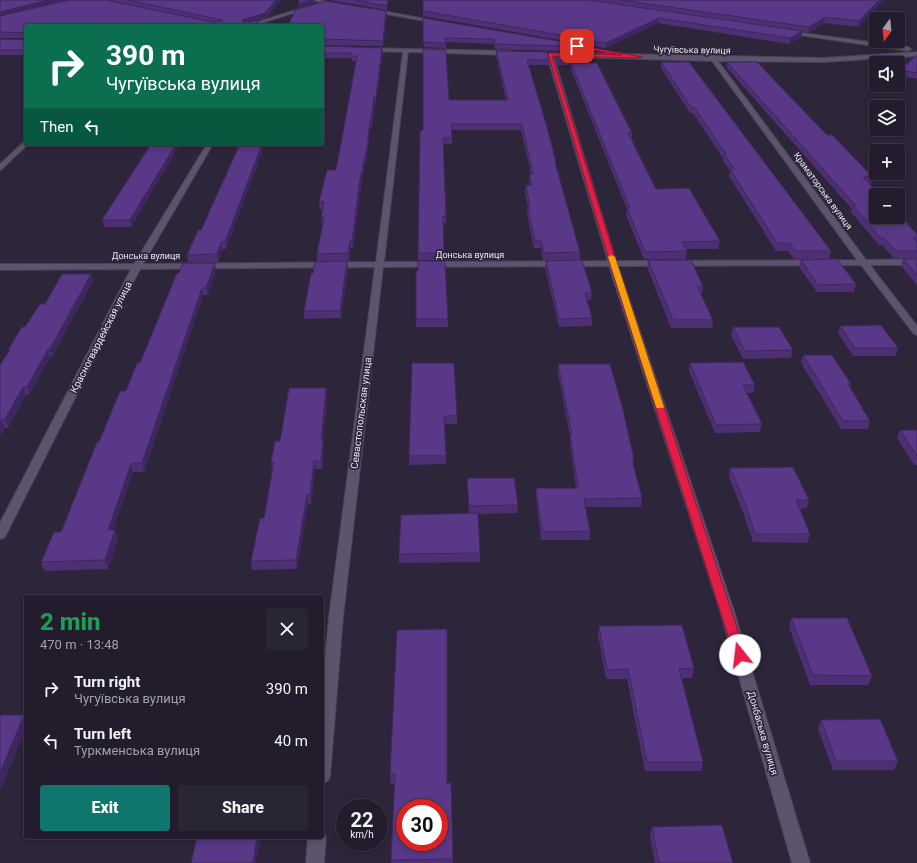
<!DOCTYPE html>
<meta charset="utf-8">
<style>
:root{--surface:#221c2c;--page:#2a2534;--text:#f1f3f6;--muted:#a2a1a9;--line:#3f3a48;--accent:#0f766e}
body{margin:0;font-family:Roboto,sans-serif;background:var(--page);color:var(--text);height:100vh;display:flex;flex-direction:column;font-size:15px;white-space:nowrap}
*{box-sizing:border-box;margin:0}
p{font-size:13px;color:var(--muted)}
.icon{flex:none;width:22px;height:22px;fill:none;stroke:currentColor;stroke-width:2;stroke-linecap:round;stroke-linejoin:round}
.map{position:relative;flex:1;overflow:hidden}
.details{position:absolute;left:24px;top:595px;width:300px;height:244px;display:flex;flex-direction:column;background:var(--surface);border-radius:4px;box-shadow:0 2px 6px #0003,0 0 0 1px var(--line)}
.details>*{flex:none}
.banner{position:absolute;left:24px;top:24px;width:300px;height:122px;border-radius:4px;box-shadow:0 2px 6px #0003,0 0 0 1px var(--line);background:#0b6e4f;color:#fff;overflow:hidden}
.needle{width:26px;rotate:195deg}
.fabs{position:absolute;left:869px;top:12px;display:grid;gap:8px}
.fabs a{display:grid;place-items:center;width:36px;height:36px;border-radius:4px;background:var(--surface);box-shadow:0 2px 6px #0003,0 0 0 1px var(--line);font-size:20px}
.speed{position:absolute;left:336px;top:799px;display:flex;gap:8px;font-size:20px;font-weight:700;text-align:center}
.speed>*{display:grid;place-content:center;width:52px;height:52px;border-radius:50%;background:var(--surface);box-shadow:0 2px 6px #0003,0 0 0 1px var(--line);line-height:1}
.speed small{font-size:10px;font-weight:400}
.speed .limit{border:6px solid #d22;background:#fff;color:#111}
.pin{position:absolute;display:grid;place-items:center;width:34px;height:34px;color:#fff;margin:-17px;border-radius:8px;box-shadow:0 2px 6px #0006}
.me{position:absolute;width:44px;margin:-22px;rotate:344deg;stroke-linejoin:round;filter:drop-shadow(0 0 3px #0008)}
.turn{display:flex;align-items:center;gap:14px;height:84px;padding:0 16px;font-size:18px}
.turn .icon{width:52px;height:52px;stroke-width:2.5}
.turn b{display:block;font-size:28px;line-height:34px}
.then{display:flex;align-items:center;height:38px;padding:0 16px;background:#0003;gap:8px;font-size:15px}
.round{display:grid;place-items:center;flex:none;width:42px;height:42px;border-radius:4px;background:var(--page)}
.head{display:flex;align-items:center;justify-content:space-between;height:68px;padding:0 16px}
h1{font-size:24px;font-weight:800;line-height:30px;color:#1e9e55}
.cta{display:flex;gap:8px;margin-top:auto;padding:8px 16px}
.cta a{flex:1;height:46px;border-radius:4px;background:var(--accent);color:#fff;font-size:16px;font-weight:800;line-height:46px;text-align:center}
.cta a+a{background:var(--page);color:var(--text)}
ul{padding:0;list-style:none}
li{display:flex;align-items:center;gap:12px;height:52px;padding:0 16px}
li div{flex:1}
li b{display:block;font-size:15px}
li em{font-style:normal}
.map>svg:first-child{display:block}
.lines{fill:none;stroke-linecap:round;stroke-linejoin:round}
.minor-casing{stroke:#484254;stroke-width:2}
.minor{fill:#5c546c;fill-rule:evenodd}
.wall{fill:#4d3074}
.shaded-wall{fill:#3e275e}
.building{fill:#593887;stroke:#3e275e;fill-rule:evenodd}
.route{fill:#e11d48;stroke:#92132f}
.slow{fill:#f59e0b}
.labels{text-anchor:middle;dominant-baseline:central;stroke-width:3.5;stroke-linejoin:round;paint-order:stroke}
.far-street-label{font-size:9px;fill:#eae6f4;stroke:#2d253a}
.street-label{font-size:10px;fill:#eae6f4;stroke:#2d253a}
</style>
<div class="map">
<svg width="917" height="863" viewBox="0 0 917 863">
<rect width="100%" height="100%" fill="#2d253a"/>
<g class="lines">
<defs>
<g id="minor">
<polygon points="310,0 320,0 338,4 336,5"/>
<polygon points="306,7 310,8 251,26 244,26"/>
<polygon points="372,9 436,21 438,22 436,23 370,11"/>
<polygon points="787,31 908,47 911,49 908,51 785,33"/>
<polygon points="366,48 511,51 514,53 511,55 408,52 384,262 608,261 547,55 550,53 553,55 616,261 857,260 712,61 570,57 567,55 570,53 823,58 917,52 917,56 823,62 718,61 866,260 917,259 917,265 870,265 917,326 917,335 914,334 861,265 618,266 734,611 810,863 792,863 720,611 609,266 383,267 343,617 330,776 328,781 322,783 322,691 329,617 375,267 140,269 6,535 4,538 0,539 0,523 131,269 0,270 0,264 134,264 207,144 213,144 143,264 376,262 403,52 368,51 366,50"/>
<polygon points="26,140 26,144 28,144 2,169 0,170 0,164"/>
<polygon points="322,831 326,837 324,863 306,863 308,837 322,837"/>
</g>
</defs>
<use href="#minor" class="minor-casing"/>
<use href="#minor" class="minor"/>
</g>
<g class="wall">
<polygon points="0,0 212,22 107,0 281,0 266,18 258,20 254,26 26,26 26,55 0,55 0,39 25,40 25,38 0,38"/>
<polygon points="329,0 388,0 387,10"/>
<polygon points="423,0 883,0 858,27 824,23 808,33 802,32 801,37 789,44 658,23 605,48 423,16"/>
<polygon points="387,16 383,46 322,45 322,26"/>
<polygon points="423,18 594,47 594,52 495,49 494,44 446,42 446,48 424,47"/>
<polygon points="322,46 382,48 383,53 376,102 375,103 372,127 370,127 367,155 361,186 353,248 351,248 349,261 317,261 317,254 323,224 322,225 321,217 323,209 320,209 319,202 336,170 356,61 352,61 351,58 322,58"/>
<polygon points="496,51 549,60 549,65 528,65 556,162 556,166 580,252 580,260 543,260 541,248 534,248 527,214 528,207 525,192 526,185 530,185 529,180 529,174 531,174 521,130 452,130 452,144 443,144 446,216 446,223 443,223 444,260 418,260 423,130 449,100 506,100 496,56"/>
<polygon points="555,52 584,58 574,63 632,133 632,140 656,189 720,241 718,249 686,249 687,251 686,259 644,259 626,215 627,209 571,69 571,65 557,65 555,58"/>
<polygon points="917,55 917,79 899,75 900,70"/>
<polygon points="661,62 831,251 829,259 794,259 788,251 776,251 729,176 730,171 723,161 723,158 693,113 690,113 661,68"/>
<polygon points="727,62 827,135 873,177 871,184 869,184 917,234 917,258 894,258 882,245 879,245 851,212 852,209 727,68"/>
<polygon points="151,144 180,144 131,227 104,227 102,220"/>
<polygon points="240,144 265,144 226,249 222,249 218,262 188,262 187,255 201,230"/>
<polygon points="903,259 917,259 917,285 901,266"/>
<polygon points="648,260 703,286 702,294 701,294 713,320 712,328 671,328 647,267"/>
<polygon points="801,260 856,284 854,292 817,292 799,267"/>
<polygon points="347,261 348,269 341,318 304,319 304,311 313,273"/>
<polygon points="546,261 592,293 591,300 587,300 592,318 592,326 559,327 545,268"/>
<polygon points="216,270 208,295 203,295 144,472 133,472 113,530 118,539 108,569 44,571 41,562 61,532 99,442 140,363"/>
<polygon points="91,274 93,281 52,357 50,357 29,395 26,395 8,428 5,428 0,436 0,365 9,351 8,350 25,327"/>
<rect x="416" y="319" width="32" height="8"/>
<polygon points="840,326 898,348 896,356 853,356 838,333"/>
<polygon points="733,327 793,350 791,358 743,359 731,335"/>
<polygon points="803,355 851,384 850,388 870,421 868,429 841,429 801,363"/>
<polygon points="412,363 457,416 457,424 445,424 446,464 409,465 409,456"/>
<polygon points="690,363 755,385 753,393 747,393 762,424 760,432 715,433 689,371"/>
<polygon points="558,364 634,459 633,464 642,498 641,507 586,507 590,531 590,540 541,540 536,497 536,488 576,488 570,443 570,436 558,373"/>
<polygon points="326,388 327,396 323,440 324,448 322,469 315,469 311,504 308,504 297,569 252,570 251,561 264,518 272,470 271,462 280,441"/>
<polygon points="900,430 917,430 917,465 914,465 897,438"/>
<polygon points="730,468 809,500 807,508 800,509 810,534 807,543 753,542 744,515 729,477"/>
<polygon points="467,478 518,505 517,513 478,514 480,553 480,562 399,563 399,554 469,513"/>
<polygon points="791,618 872,676 868,685 810,685 789,627"/>
<polygon points="599,626 694,668 692,678 682,678 703,762 701,771 645,771 627,679 606,679 598,635"/>
<polygon points="397,630 447,783 451,783 453,863 391,863 394,784 391,784 390,774"/>
<polygon points="821,720 898,761 894,770 833,770 818,729"/>
<polygon points="652,827 733,863 655,863 650,836"/>
</g>
<g class="shaded-wall">
<polygon points="48,0 69,0 0,17 0,12"/>
<polygon points="276,0 281,0 266,18 243,25 242,20"/>
<polygon points="310,0 315,0 315,3 298,8 298,4"/>
<polygon points="879,0 883,0 858,27 859,21"/>
<polygon points="386,11 387,16 383,46 383,41"/>
<polygon points="825,17 824,23 808,33 809,27"/>
<polygon points="659,18 658,23 605,48 606,43"/>
<polygon points="259,20 259,26 254,26"/>
<polygon points="802,31 801,37 789,44 790,38"/>
<polygon points="382,48 383,53 376,102 376,97"/>
<polygon points="584,53 584,58 572,64 571,63 571,65 570,65 570,60"/>
<polygon points="374,97 375,103 372,127 371,121"/>
<polygon points="370,121 370,127 367,155 361,186 353,248 352,241 360,179"/>
<polygon points="176,144 180,144 131,227 130,220"/>
<polygon points="262,144 265,144 226,249 225,242"/>
<polygon points="350,241 351,248 349,261 348,253"/>
<polygon points="221,242 222,249 218,262 217,254"/>
<polygon points="347,261 348,269 341,318 340,311"/>
<polygon points="215,263 216,270 208,295 206,288"/>
<polygon points="91,274 93,281 52,357 50,349"/>
<polygon points="202,288 203,295 144,472 142,463"/>
<polygon points="48,349 50,357 29,395 27,387"/>
<polygon points="23,387 26,395 8,428 5,419"/>
<polygon points="326,388 327,396 322,448 321,440"/>
<polygon points="2,419 5,428 0,436 0,423"/>
<polygon points="323,440 324,448 322,469 321,461"/>
<polygon points="314,461 315,469 311,504 310,495"/>
<polygon points="131,464 133,472 110,539 108,530"/>
<polygon points="307,495 308,504 297,569 296,560"/>
<polygon points="115,530 118,539 108,569 105,560"/>
<polygon points="24,715 26,720 26,728 1,790 0,788 0,773"/>
<polygon points="257,837 261,837 256,863 253,863"/>
</g>
<g class="building">
<polygon points="0,0 48,0 0,12"/>
<polygon points="69,0 106,0 212,22 223,21 222,20 128,0 276,0 265,13 242,20 243,22 250,22 259,20 254,26 26,26 26,35 25,33 0,32 0,16"/>
<polygon points="299,0 310,0 298,4"/>
<polygon points="354,0 388,0 387,6"/>
<polygon points="423,0 588,0 802,31 790,38 659,18 606,43 423,11"/>
<polygon points="621,0 879,0 859,21 825,17 809,27"/>
<polygon points="325,1 386,11 383,41 322,39 322,26 288,26 295,10"/>
<polygon points="423,18 594,47 495,44 494,39 445,38 446,43 423,42"/>
<polygon points="26,36 26,50 0,50 0,39 25,40"/>
<polygon points="322,46 382,48 376,97 374,97 371,121 370,121 367,148 360,179 352,241 350,241 348,253 317,254 324,217 321,217 324,202 319,202 327,170 336,170 357,56 351,56 352,53 322,53"/>
<polygon points="423,49 446,50 449,100 508,100 496,51 547,52 549,60 527,60 549,134 556,162 555,162 580,252 544,253 541,241 535,241 528,207 530,207 526,185 532,185 529,174 533,174 522,124 451,124 452,138 443,138 446,216 443,216 444,253 418,253 420,131 423,130"/>
<polygon points="555,52 584,53 570,60 558,60"/>
<polygon points="917,55 917,73 900,70"/>
<polygon points="661,62 689,62 831,251 795,251 790,243 777,243 730,169 735,169 724,154 726,154 694,107 691,107"/>
<polygon points="727,62 757,62 827,135 832,135 873,177 863,177 880,195 876,195 876,217 898,217 898,214 917,234 917,238 913,238 917,242 917,251 896,251 884,238 881,238 853,206 856,206"/>
<polygon points="571,63 597,63 632,133 628,133 656,189 689,188 720,241 682,242 687,251 645,252 627,208 630,208"/>
<polygon points="151,144 176,144 130,220 102,220"/>
<polygon points="240,144 262,144 225,242 221,242 217,254 187,255 198,230 201,230"/>
<polygon points="837,259 856,284 818,285 801,260"/>
<polygon points="903,259 917,259 917,275"/>
<polygon points="582,260 592,293 585,293 592,318 559,319 546,261"/>
<polygon points="648,260 691,260 703,286 697,286 713,320 673,320"/>
<polygon points="347,261 340,311 304,311 311,273 313,273 315,262"/>
<polygon points="418,261 445,261 448,319 416,319 416,271 418,271"/>
<polygon points="183,263 215,263 206,288 202,288 142,463 131,464 108,530 115,530 105,560 41,562 54,532 61,532 97,442 99,442 120,391 126,391 137,363 140,363 177,273 179,273"/>
<polygon points="62,274 91,274 50,349 48,349 27,387 23,387 5,419 2,419 0,423 0,365 10,350 8,350 22,327 25,327 40,304 45,304"/>
<polygon points="881,325 898,348 855,348 840,326"/>
<polygon points="733,327 779,327 793,350 745,351"/>
<polygon points="803,355 832,355 851,384 848,384 870,421 843,421"/>
<polygon points="743,362 755,385 743,385 762,424 716,425 690,363"/>
<polygon points="412,363 454,363 457,416 444,416 446,456 409,456"/>
<polygon points="558,364 610,364 623,409 634,459 632,459 642,498 584,499 590,531 542,532 536,488 578,488 570,434 572,434"/>
<polygon points="289,388 326,388 321,440 323,440 321,461 314,461 310,495 307,495 296,560 251,561 260,518 264,518 274,462 271,462 275,441 280,441"/>
<polygon points="900,430 917,430 917,456"/>
<polygon points="793,467 809,500 796,500 810,534 755,534 746,506 730,468"/>
<polygon points="467,478 514,478 518,505 469,506"/>
<polygon points="478,513 480,553 399,554 401,515"/>
<polygon points="791,618 847,618 872,676 813,675"/>
<polygon points="682,625 694,668 679,669 703,762 647,762 628,669 607,670 599,626"/>
<path d="M447,629V783H451L453,859L391,860L395,774H390L397,630ZM405,808H439V842H405Z"/>
<polygon points="0,715 24,715 0,773"/>
<polygon points="880,719 898,761 836,761 821,720"/>
<polygon points="722,825 733,863 659,863 652,827"/>
<polygon points="197,837 257,837 253,863 191,863"/>
</g>
<polygon class="route" points="577,45 642,57 640,58 552,56 617,264 746,655 744,659 740,660 736,659 734,655 610,264 548,54 550,53 622,55 575,47"/>
<polygon class="slow" points="611,255 615,257 664,407 663,408 657,408 656,407 608,257"/>
<g class="labels">
<g class="far-street-label">
<text transform="translate(692 50) rotate(1)">Чугуївська вулиця</text>
<text transform="translate(823 191) rotate(54)">Краматорська вулиця</text>
<text x="470" y="255">Донська вулиця</text>
<text x="146" y="256">Донська вулиця</text>
</g>
<g class="street-label">
<text transform="translate(101 337) rotate(-63)">Красногвардейская улица</text>
<text transform="translate(361 413) rotate(-83)">Севастопольская улица</text>
<text transform="translate(763 733) rotate(74)">Донбаська вулиця</text>
</g>
</g>
</svg>
<div class="fabs">
<a><svg class="needle" viewBox="-14 -14 28 28"><path d="M0-13l5 13h-10z" fill="#e53935"/><path d="M0 13l5-13h-10z" fill="#a2a1a9"/></svg></a>
<a><svg class="icon" aria-label="sound" viewBox="0 0 24 24"><path d="M4 9h4l5-4v14l-5-4H4zM17 9q2 3 0 6"/></svg></a>
<a><svg class="icon" aria-label="layers" viewBox="0 0 24 24"><path d="M12 4l9 5-9 5-9-5zM3 14l9 5 9-5"/></svg></a>
<a>+</a>
<a>−</a>
</div>
<div class="speed"><div>22<small>km/h</small></div><div class="limit">30</div></div>
<div class="pin" style="left:577px;top:46px;background:#d93025"><svg class="icon" aria-label="arrive" viewBox="0 0 24 24"><path d="M6 21V4h12l-3 4 3 4H6"/></svg></div>
<svg class="me" style="left:740px;top:655px" viewBox="-20 -20 40 40"><circle r="19" fill="#fff"/><path d="M0-13L10 11 0 6-10 11z" fill="#e11d48"/></svg>
<div class="banner">
<div class="turn"><svg class="icon" aria-label="right" viewBox="0 0 24 24"><path d="M7 20v-9h11M14 6l5 5-5 5"/></svg><div><b>390 m</b>Чугуївська вулиця</div></div>
<div class="then">Then<svg class="icon" aria-label="left" viewBox="0 0 24 24"><path d="M17 20v-9H6M10 6l-5 5 5 5"/></svg></div>
</div>
<section class="details">
<div class="head"><div><h1>2 min</h1><p>470 m · 13:48</p></div><a class="round"><svg class="icon" aria-label="close" viewBox="0 0 24 24"><path d="M6 6l12 12M18 6L6 18"/></svg></a></div>
<ul>
<li><svg class="icon" aria-label="right" viewBox="0 0 24 24"><path d="M7 20v-9h11M14 6l5 5-5 5"/></svg><div><b>Turn right</b><p>Чугуївська вулиця</p></div><em>390 m</em></li>
<li><svg class="icon" aria-label="left" viewBox="0 0 24 24"><path d="M17 20v-9H6M10 6l-5 5 5 5"/></svg><div><b>Turn left</b><p>Туркменська вулиця</p></div><em>40 m</em></li>
</ul>
<div class="cta"><a>Exit</a><a>Share</a></div>
</section>
</div>
